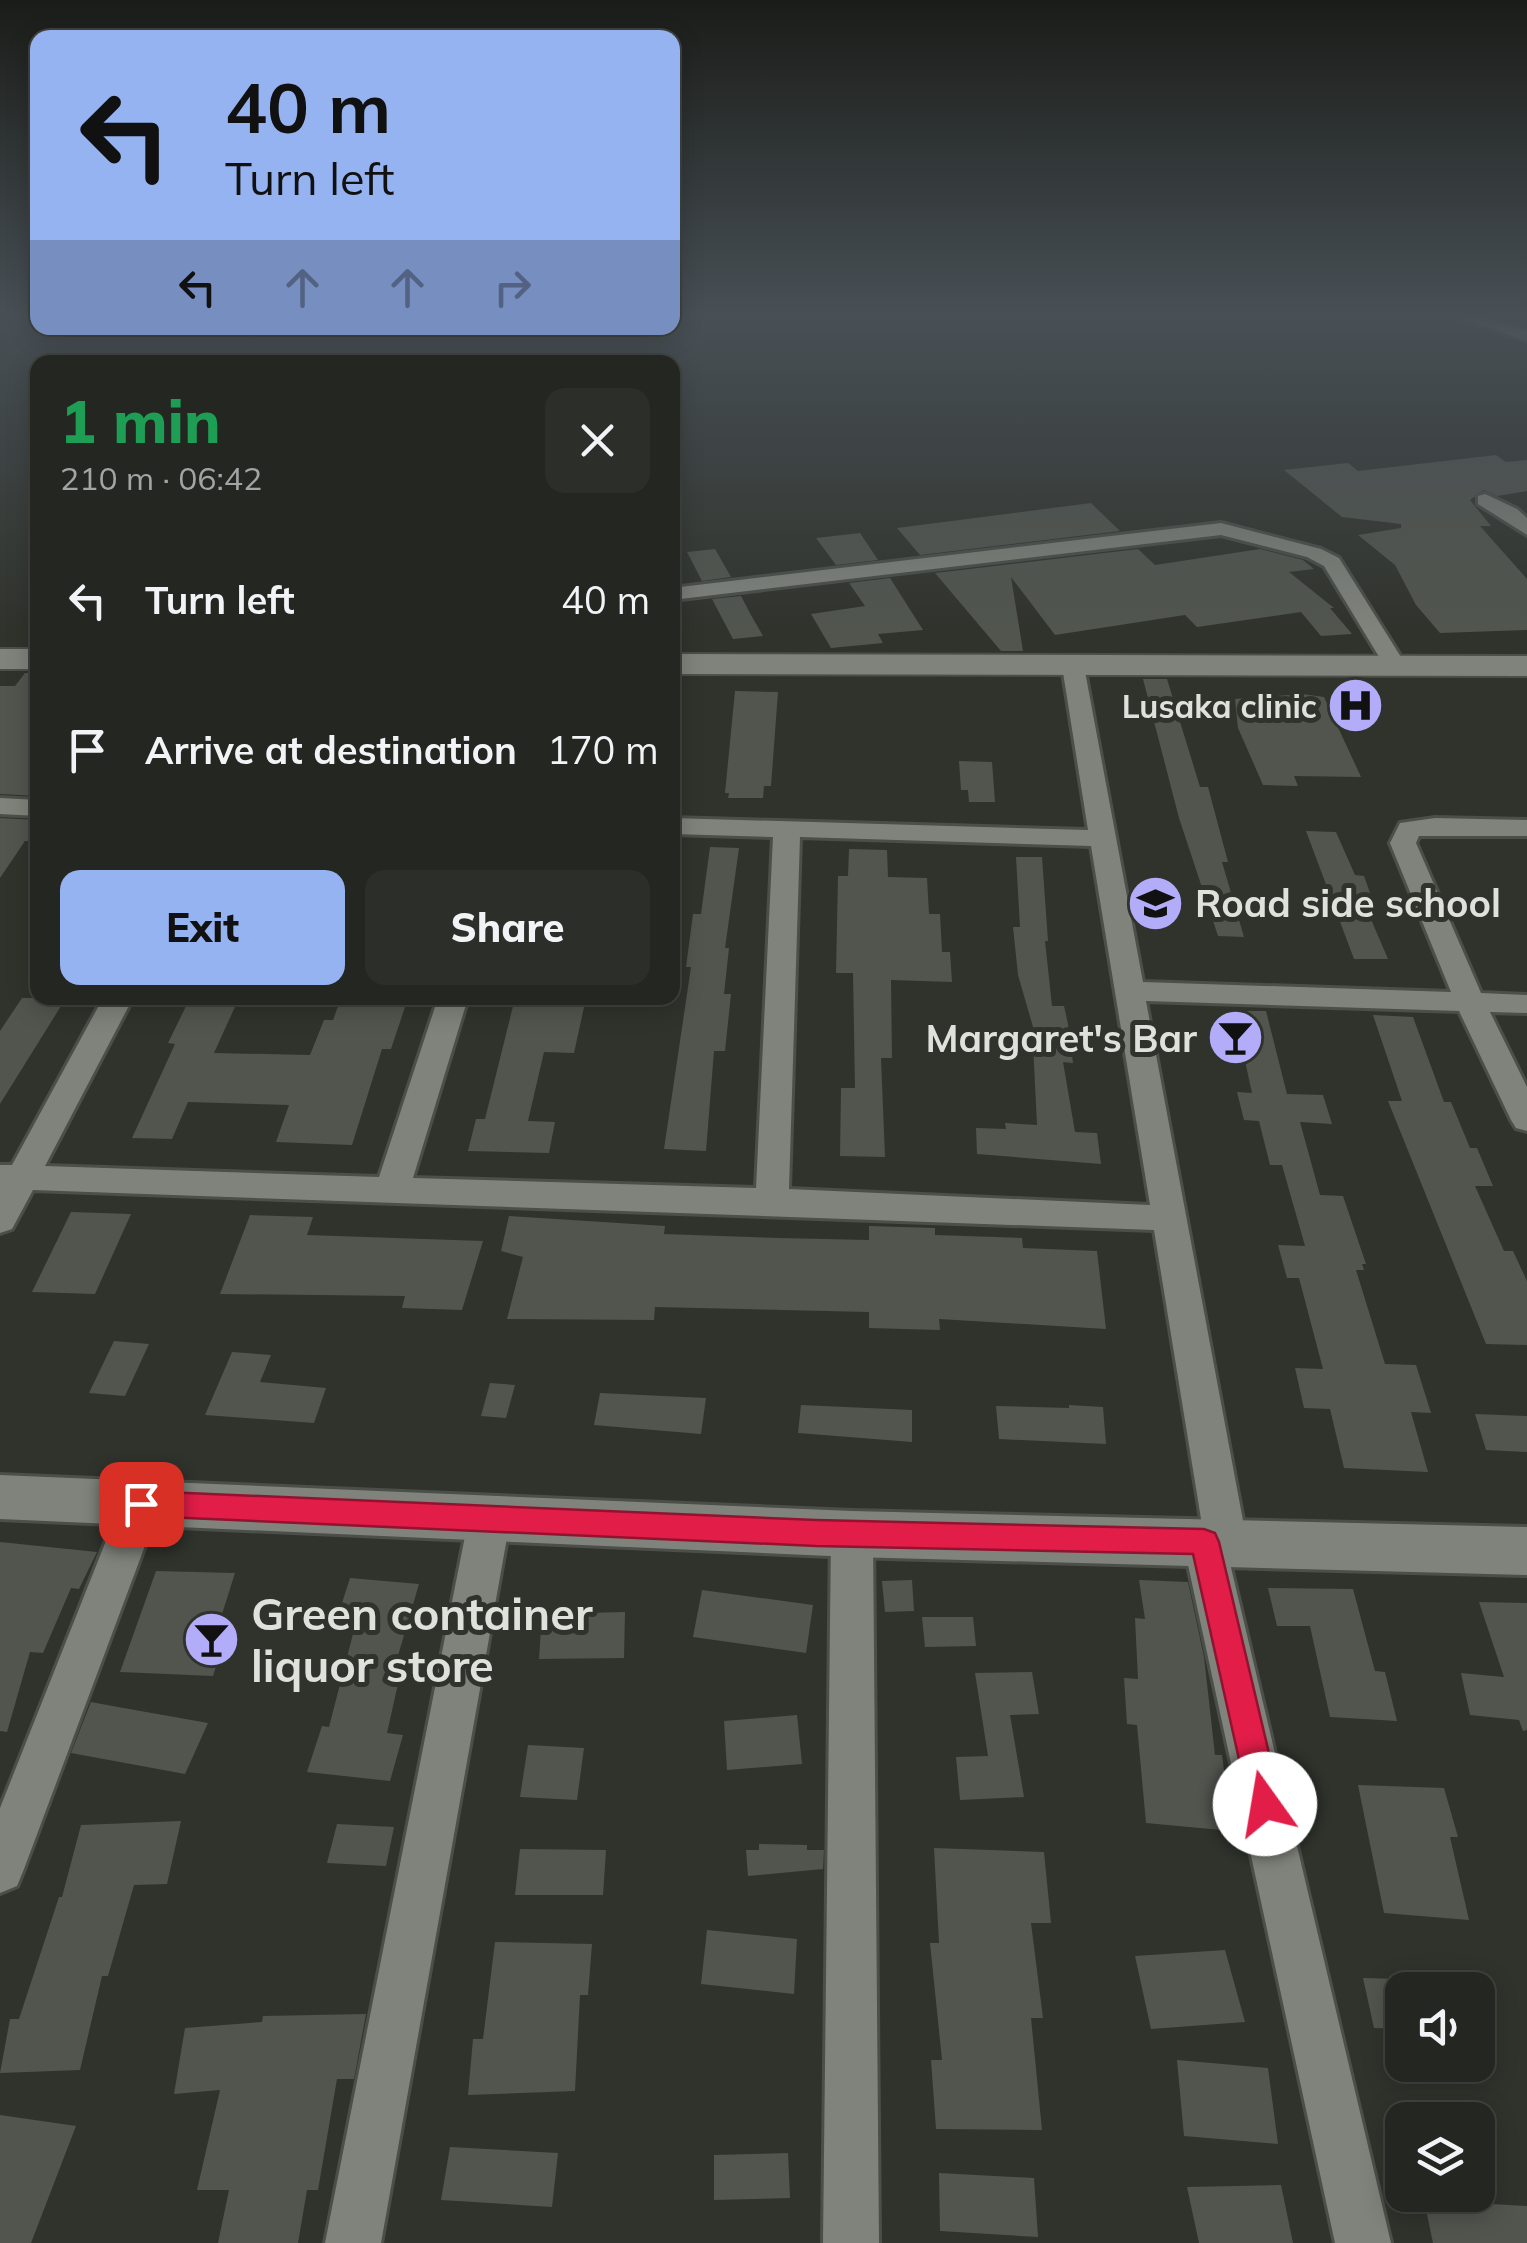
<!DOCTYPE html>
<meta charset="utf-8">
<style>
:root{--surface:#242621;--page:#2c2e2a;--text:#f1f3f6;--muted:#a3a5a5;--line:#41433f;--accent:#95b2f1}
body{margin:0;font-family:Mulish,sans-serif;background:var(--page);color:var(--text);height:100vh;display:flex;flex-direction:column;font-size:38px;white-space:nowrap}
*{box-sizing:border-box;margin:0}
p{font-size:32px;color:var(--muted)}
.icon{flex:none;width:55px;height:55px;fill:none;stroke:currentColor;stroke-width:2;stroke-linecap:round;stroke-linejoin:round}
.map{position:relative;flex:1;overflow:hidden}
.sheet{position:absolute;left:30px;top:355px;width:650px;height:650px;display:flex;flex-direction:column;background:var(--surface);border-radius:20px;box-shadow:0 5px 25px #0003,0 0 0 2px var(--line)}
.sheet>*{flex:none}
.guide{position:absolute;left:30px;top:30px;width:650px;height:305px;border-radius:20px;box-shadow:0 5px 25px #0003,0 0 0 2px var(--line);background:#95b2f1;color:#111;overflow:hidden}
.tools{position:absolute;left:1385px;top:1972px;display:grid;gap:20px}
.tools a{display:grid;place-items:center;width:110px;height:110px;border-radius:20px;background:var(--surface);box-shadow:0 5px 25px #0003,0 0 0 2px var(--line);font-size:50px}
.pin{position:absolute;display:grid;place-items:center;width:85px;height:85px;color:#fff;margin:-42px;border-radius:20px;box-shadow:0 5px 15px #0006}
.me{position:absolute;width:110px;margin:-55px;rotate:347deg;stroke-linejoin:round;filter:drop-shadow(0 0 8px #0008)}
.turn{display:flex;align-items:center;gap:35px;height:210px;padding:0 30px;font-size:45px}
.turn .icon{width:130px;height:130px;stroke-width:2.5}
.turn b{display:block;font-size:70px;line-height:85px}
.lanes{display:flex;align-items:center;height:95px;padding:0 30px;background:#0003;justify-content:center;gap:50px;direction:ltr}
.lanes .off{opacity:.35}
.round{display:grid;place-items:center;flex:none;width:105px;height:105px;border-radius:20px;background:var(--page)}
.overview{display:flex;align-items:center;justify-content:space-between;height:170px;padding:0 30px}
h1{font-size:60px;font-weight:800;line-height:75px;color:#1e9e55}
.button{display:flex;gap:20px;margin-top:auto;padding:20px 30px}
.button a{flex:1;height:115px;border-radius:20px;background:var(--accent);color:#111;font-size:40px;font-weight:800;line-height:115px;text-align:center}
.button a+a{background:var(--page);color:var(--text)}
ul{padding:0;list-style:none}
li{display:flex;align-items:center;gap:30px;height:150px;padding:0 30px}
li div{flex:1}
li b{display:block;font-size:38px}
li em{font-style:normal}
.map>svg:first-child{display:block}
.building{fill:#51554e}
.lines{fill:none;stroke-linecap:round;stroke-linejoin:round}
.minor-casing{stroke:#4b4e49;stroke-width:6}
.tertiary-casing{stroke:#4b4e49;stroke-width:6}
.secondary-casing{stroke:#4b4e49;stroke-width:4}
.minor{fill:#7f837b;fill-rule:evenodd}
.tertiary{fill:#7f837b;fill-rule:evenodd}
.secondary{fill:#7f837b;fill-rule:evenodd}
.route{fill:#e11d48;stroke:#92132f;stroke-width:2.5}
.labels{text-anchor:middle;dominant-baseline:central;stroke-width:10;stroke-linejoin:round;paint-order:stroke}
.far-poi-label{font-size:32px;font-weight:bold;fill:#dee1dc;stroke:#30332c;text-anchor:end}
.poi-label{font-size:38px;font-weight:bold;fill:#dee1dc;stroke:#30332c;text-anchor:start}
.near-poi-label{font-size:45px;font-weight:bold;fill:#dee1dc;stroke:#30332c;text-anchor:start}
</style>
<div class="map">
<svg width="1527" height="2243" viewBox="0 0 1527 2243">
<rect width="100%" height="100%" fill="#30332c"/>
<g class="building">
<polygon points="1496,455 1506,462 1527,460 1527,491 1497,496 1484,490 1470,500 1491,526 1480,526 1527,579 1527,630 1440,633 1416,605 1395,565 1358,535 1401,528 1401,524 1342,517 1284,470 1348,463 1358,471"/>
<polygon points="1091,503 1120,531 920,555 897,528"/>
<polygon points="860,533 878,560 836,565 816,538"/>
<polygon points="715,549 731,577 702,581 687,552"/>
<polygon points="1138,549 1155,565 1260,549 1303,560 1314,569 1289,572 1334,608 1330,608 1352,634 1321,636 1301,612 1197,627 1185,615 1055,635 1011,577 1023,651 1001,651 935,573"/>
<polygon points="890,578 923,630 878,634 883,643 831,648 811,614 865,606 849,583"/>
<polygon points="741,596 751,615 763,636 733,639 712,599"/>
<polygon points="25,673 38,673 38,796 0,794 0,686 15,686"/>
<polygon points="1143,679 1167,679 1200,787 1208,787 1228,862 1222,862 1244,937 1218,936 1179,818"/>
<polygon points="735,691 778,692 771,786 764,786 763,798 728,798 729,793 725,793"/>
<polygon points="1302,694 1324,697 1361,777 1294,776 1298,786 1263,785 1238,728 1235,699"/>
<polygon points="959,761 992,762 995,802 969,802 968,790 961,790"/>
<polygon points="0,818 38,820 38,841 25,841 0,878"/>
<polygon points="1306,831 1336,832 1355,875 1364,876 1376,910 1367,910 1388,959 1354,959"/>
<polygon points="710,847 739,848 725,948 729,948 724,994 731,994 725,1051 714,1051 706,1151 664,1149 691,967 686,967 693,914 701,914"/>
<polygon points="849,849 887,850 888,877 927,878 929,914 940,914 942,952 950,952 952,982 891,980 892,1058 881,1058 885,1157 840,1156 841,1088 855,1088 853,973 836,973 838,876 848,876"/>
<polygon points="1016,857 1042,857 1048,941 1045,941 1052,1006 1064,1006 1068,1024 1073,1063 1063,1062 1075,1132 1097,1133 1101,1164 977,1154 976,1128 1006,1129 1005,1123 1037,1125 1033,1044 1038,1044 1018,975 1013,927 1020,927"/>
<polygon points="22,998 66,998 0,1104 0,1031"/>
<polygon points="190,998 239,998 214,1053 310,1055 324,1020 333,1020 341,998 408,998 391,1049 382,1049 352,1145 276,1142 289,1105 188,1102 172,1139 132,1138 175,1044 168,1043"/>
<polygon points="515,998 586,998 574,1053 544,1052 528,1121 555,1122 549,1153 468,1151 476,1119 485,1119"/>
<polygon points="1234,1011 1266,1011 1287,1094 1323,1095 1332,1124 1300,1122 1320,1195 1343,1196 1366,1264 1362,1264 1364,1270 1356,1270 1385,1364 1416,1365 1431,1413 1411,1412 1428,1472 1344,1468 1330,1409 1304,1408 1295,1368 1323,1369 1299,1278 1287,1278 1278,1245 1305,1246 1282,1165 1270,1165 1259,1121 1244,1120 1237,1092 1252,1093"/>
<polygon points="1373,1015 1413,1017 1444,1102 1451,1102 1470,1148 1477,1148 1493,1186 1475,1186 1504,1251 1513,1251 1527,1281 1527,1345 1486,1344 1388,1101 1402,1101"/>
<polygon points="71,1212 131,1214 95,1294 32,1292"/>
<polygon points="250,1215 313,1217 307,1235 483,1241 462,1310 402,1308 405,1296 220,1294"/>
<polygon points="509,1216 665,1226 664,1234 779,1238 869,1240 869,1226 935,1228 935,1235 1022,1238 1023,1248 1097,1251 1106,1329 939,1319 940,1330 869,1328 869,1312 655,1307 654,1320 507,1319 523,1257 501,1251"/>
<polygon points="114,1341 149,1344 125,1396 89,1393"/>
<polygon points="232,1352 271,1355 260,1382 326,1388 314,1423 205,1415"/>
<polygon points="490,1383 515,1385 506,1418 481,1416"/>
<polygon points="600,1393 706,1398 701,1434 594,1425"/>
<polygon points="801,1405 912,1410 912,1442 798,1433"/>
<polygon points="1069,1405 1103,1407 1106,1444 999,1439 996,1406 1069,1408"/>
<polygon points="1475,1414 1527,1416 1527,1452 1486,1450"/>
<polygon points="0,1542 97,1552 79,1589 71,1588 43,1653 30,1652 7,1732 0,1731"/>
<polygon points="156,1571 235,1573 217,1630 227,1631 213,1676 120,1672"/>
<polygon points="350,1578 419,1584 395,1666 402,1666 387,1733 403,1735 390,1781 307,1772 322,1726 329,1727 354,1630 334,1628"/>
<polygon points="912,1580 914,1611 885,1612 882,1581"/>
<polygon points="1139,1580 1188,1582 1204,1657 1215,1755 1222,1755 1232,1831 1146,1823 1137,1725 1127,1724 1124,1678 1138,1679 1135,1618 1145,1619"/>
<polygon points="1268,1588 1353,1589 1375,1671 1385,1672 1397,1721 1330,1717 1310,1626 1277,1626"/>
<polygon points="702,1590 813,1605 806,1653 693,1637"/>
<polygon points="1479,1602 1527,1603 1527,1730 1523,1731 1519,1720 1470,1715 1461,1673 1504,1677"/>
<polygon points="625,1612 624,1658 539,1659 542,1614"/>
<polygon points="922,1617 973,1617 976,1646 925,1647"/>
<polygon points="1032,1672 1039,1714 1010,1715 1024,1797 960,1800 956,1757 988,1756 975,1673"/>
<polygon points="91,1702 118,1707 208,1723 185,1774 71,1753"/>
<polygon points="797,1715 802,1764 727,1770 724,1721"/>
<polygon points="528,1745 584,1748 577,1800 520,1797"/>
<polygon points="1358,1785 1444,1788 1458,1837 1450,1837 1469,1920 1384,1913"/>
<polygon points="181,1821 167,1884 134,1885 108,1976 102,1976 80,2070 0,2073 10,2019 19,2019 59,1897 62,1897 81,1825"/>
<polygon points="337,1824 394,1827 386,1866 327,1863"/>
<polygon points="759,1844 807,1845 807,1850 824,1850 823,1869 748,1876 746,1850 759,1850"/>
<polygon points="934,1848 1044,1852 1051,1923 1031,1923 1043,2018 1031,2018 1042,2130 936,2129 931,2060 942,2060 930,1943 939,1943"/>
<polygon points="520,1849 606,1850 603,1895 515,1895"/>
<polygon points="707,1930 797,1939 794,1994 701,1984"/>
<polygon points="495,1942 592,1944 588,1995 580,1995 575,2091 468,2095 473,2039 483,2039"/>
<polygon points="1225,1950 1245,2022 1151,2029 1135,1956"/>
<polygon points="1363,1978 1402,1979 1402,2029 1374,2028"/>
<polygon points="366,2014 354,2079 337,2079 318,2190 307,2190 298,2243 218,2243 229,2190 197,2190 220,2090 174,2094 185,2028 262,2022 263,2016"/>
<polygon points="1177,2060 1268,2068 1278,2144 1184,2136"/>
<polygon points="0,2115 76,2126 31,2243 0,2243"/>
<polygon points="450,2147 558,2153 552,2207 441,2200"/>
<polygon points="788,2153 790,2198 714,2200 714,2155"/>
<polygon points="939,2173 1034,2178 1038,2237 940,2231"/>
<polygon points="1281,2185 1293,2243 1199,2243 1187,2187"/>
<polygon points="1424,2200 1527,2206 1527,2243 1433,2243"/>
</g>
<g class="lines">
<defs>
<g id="minor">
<polygon points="1454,316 1478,316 1527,331 1527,341"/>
<polygon points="1485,494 1517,509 1527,518 1527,535 1478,504 1478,496"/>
<polygon points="1221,523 1321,549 1339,558 1406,665 1403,670 1387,670 1324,566 1307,557 1221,535 672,600 672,588"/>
<path d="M1073,659L1084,666L1143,982L1451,992L1390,843L1400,823L1435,818L1527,820V836H1419L1416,843L1481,993L1527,995V1013L1490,1012L1527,1087V1131L1516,1128L1511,1120L1459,1011L1146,1001L1247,1542L1241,1555L1229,1559L1391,2243H1335L1183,1542L1189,1529L1202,1525L1154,1230L33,1190L12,1229L0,1233V1165H12L103,998H133L45,1166L379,1177L438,998H468L413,1178L756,1188L773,837L672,834V818L1088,830L1062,666ZM800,837L1091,846L1150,1205L789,1189Z"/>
<polygon points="0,798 38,800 38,816 0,814"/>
<polygon points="141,1486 155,1491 161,1503 24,1869 17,1886 0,1893 0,1808 121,1503 127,1491"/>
<polygon points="489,1503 503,1509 510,1521 381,2243 325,2243 468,1521 475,1509"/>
<polygon points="852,1516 867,1521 873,1534 879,2243 823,2243 831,1534 837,1521"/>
</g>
<polygon id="tertiary" points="0,1475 852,1511 1527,1527 1527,1575 852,1557 0,1519"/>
<g id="secondary">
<rect x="0" y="649" width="38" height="20"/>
<polygon points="672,654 1527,656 1527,676 672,674"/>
</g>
</defs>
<use href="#minor" class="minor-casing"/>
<use href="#tertiary" class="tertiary-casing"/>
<use href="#secondary" class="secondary-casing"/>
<use href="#minor" class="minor"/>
<use href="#tertiary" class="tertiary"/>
<use href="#secondary" class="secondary"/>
</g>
<linearGradient id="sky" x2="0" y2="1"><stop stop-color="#1a1c18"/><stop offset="0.5" stop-color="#485056"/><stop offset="1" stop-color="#485056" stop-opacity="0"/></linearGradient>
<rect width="1527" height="630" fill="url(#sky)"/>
<polygon class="route" points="141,1491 816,1520 1204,1529 1215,1533 1219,1542 1281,1804 1277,1815 1265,1820 1253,1815 1249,1804 1193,1554 816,1546 141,1516 131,1512 127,1504 131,1495"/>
<defs>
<symbol id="hospital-disc" viewBox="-11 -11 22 22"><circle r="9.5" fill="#b3adf9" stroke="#30332c"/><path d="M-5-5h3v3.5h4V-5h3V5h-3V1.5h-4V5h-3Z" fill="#111"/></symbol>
<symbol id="school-disc" viewBox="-11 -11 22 22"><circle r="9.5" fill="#b3adf9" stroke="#30332c"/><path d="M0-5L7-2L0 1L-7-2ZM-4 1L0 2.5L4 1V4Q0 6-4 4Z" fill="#111"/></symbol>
<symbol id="bar-disc" viewBox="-11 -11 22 22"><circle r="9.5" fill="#b3adf9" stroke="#30332c"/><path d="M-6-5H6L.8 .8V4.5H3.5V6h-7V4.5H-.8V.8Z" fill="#111"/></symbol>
</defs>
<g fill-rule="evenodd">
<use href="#hospital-disc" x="1324" y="674" width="63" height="63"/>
<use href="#school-disc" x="1124" y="872" width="63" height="63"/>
<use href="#bar-disc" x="1204" y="1006" width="63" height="63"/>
<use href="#bar-disc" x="180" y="1608" width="63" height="63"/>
</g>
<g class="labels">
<g class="far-poi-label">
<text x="1317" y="706">Lusaka clinic</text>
</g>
<g class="poi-label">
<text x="1195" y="903">Road side school</text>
<text x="1197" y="1038" text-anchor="end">Margaret's Bar</text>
</g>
<g class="near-poi-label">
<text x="251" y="1613">Green container<tspan x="251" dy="52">liquor store</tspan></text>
</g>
</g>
</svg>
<div class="tools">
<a><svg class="icon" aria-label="sound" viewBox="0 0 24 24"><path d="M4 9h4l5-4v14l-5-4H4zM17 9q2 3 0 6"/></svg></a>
<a><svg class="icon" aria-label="layers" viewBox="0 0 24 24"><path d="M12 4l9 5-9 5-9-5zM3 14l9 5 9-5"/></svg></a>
</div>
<div class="pin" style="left:141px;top:1504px;background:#d93025"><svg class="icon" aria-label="arrive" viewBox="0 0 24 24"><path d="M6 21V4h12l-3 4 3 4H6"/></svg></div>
<svg class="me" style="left:1265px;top:1804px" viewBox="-20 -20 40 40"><circle r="19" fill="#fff"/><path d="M0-13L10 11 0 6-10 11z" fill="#e11d48"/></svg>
<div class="guide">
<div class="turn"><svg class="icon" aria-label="left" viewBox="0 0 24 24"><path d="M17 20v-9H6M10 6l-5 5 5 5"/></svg><div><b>40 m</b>Turn left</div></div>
<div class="lanes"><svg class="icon" aria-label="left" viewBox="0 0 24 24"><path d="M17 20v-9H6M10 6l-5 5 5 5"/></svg><svg class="icon off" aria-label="ahead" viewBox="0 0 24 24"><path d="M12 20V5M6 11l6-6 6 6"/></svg><svg class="icon off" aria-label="ahead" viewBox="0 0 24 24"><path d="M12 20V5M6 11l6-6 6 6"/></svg><svg class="icon off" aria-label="right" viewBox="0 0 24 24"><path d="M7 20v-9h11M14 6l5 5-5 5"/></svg></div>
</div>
<section class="sheet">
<div class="overview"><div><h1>1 min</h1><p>210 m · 06:42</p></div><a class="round"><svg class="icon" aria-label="close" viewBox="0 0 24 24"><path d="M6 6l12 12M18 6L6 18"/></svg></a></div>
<ul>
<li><svg class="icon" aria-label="left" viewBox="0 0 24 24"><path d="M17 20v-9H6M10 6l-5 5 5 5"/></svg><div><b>Turn left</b></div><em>40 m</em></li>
<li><svg class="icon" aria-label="arrive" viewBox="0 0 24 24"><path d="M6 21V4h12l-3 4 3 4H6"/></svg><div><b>Arrive at destination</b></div><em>170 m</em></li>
</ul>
<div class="button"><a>Exit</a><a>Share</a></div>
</section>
</div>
